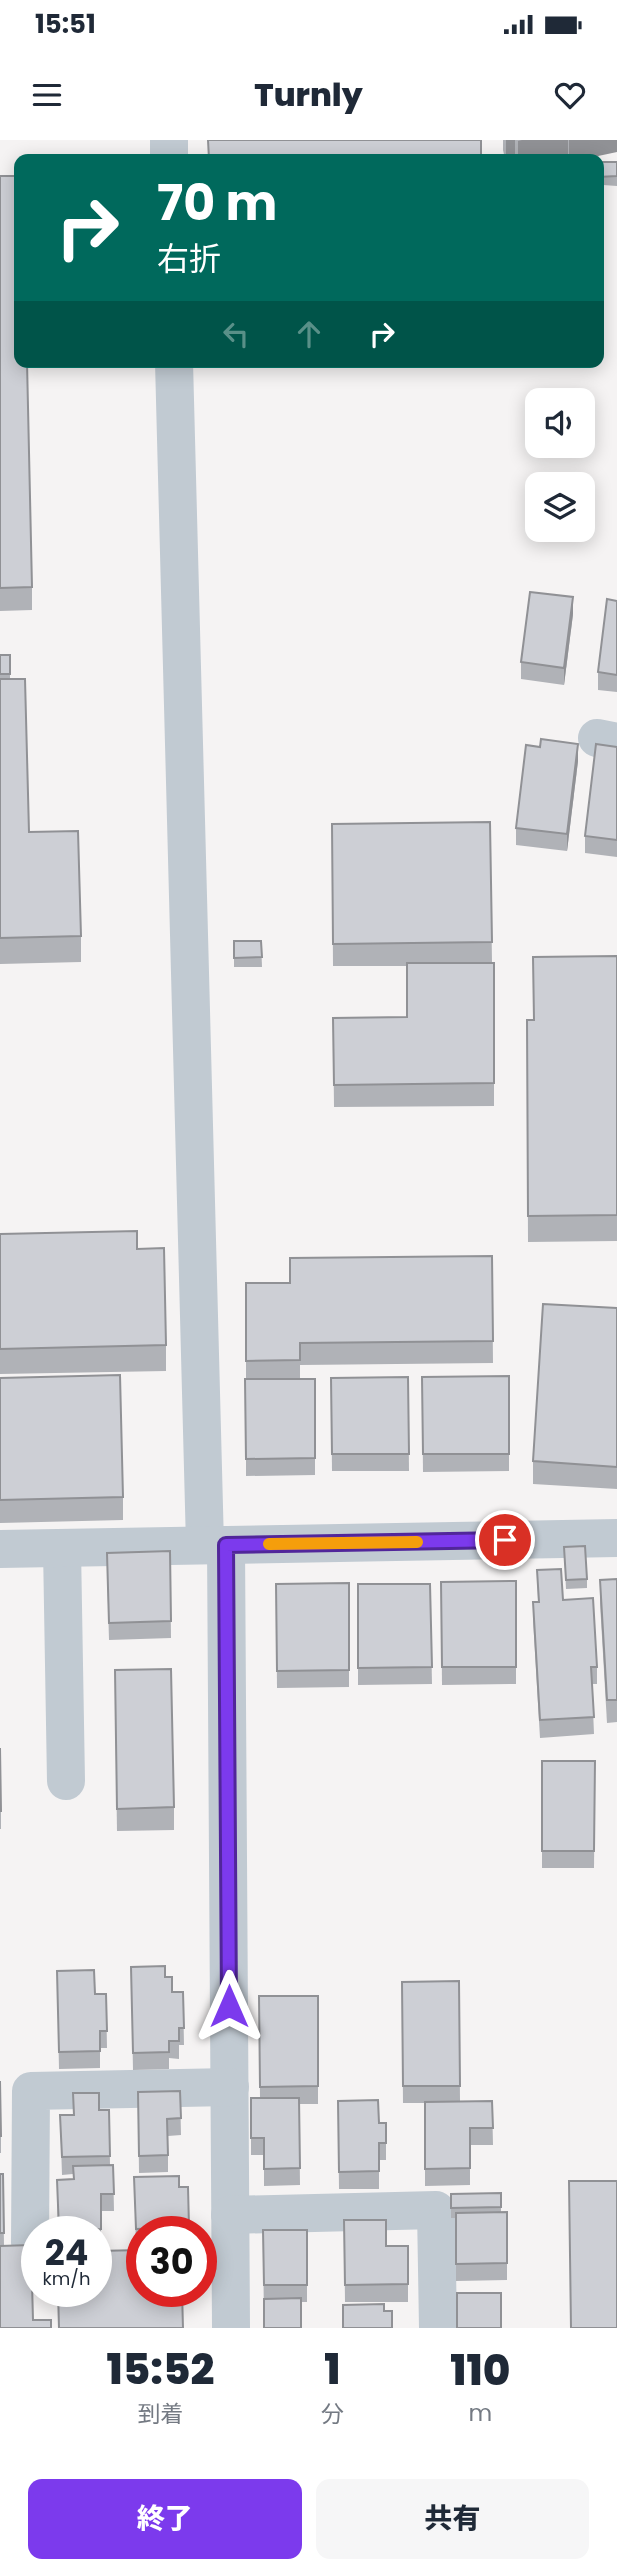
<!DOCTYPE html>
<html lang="ja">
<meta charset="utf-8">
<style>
:root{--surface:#fff;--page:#f6f6f7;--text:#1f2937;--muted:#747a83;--accent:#7c3aed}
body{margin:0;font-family:Poppins,"Noto Sans JP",sans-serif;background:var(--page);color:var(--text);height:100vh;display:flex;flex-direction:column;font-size:26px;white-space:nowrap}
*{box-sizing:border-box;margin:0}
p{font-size:23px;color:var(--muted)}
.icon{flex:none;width:38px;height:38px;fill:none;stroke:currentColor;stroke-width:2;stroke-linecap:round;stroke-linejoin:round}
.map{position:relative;height:2188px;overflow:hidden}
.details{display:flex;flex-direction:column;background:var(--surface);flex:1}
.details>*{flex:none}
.top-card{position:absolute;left:14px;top:14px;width:590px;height:214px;border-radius:14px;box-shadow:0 4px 18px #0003;background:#00695c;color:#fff;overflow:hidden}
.tools{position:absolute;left:525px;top:248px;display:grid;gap:14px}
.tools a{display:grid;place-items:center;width:70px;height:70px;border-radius:14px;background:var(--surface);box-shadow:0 4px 18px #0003;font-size:35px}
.speed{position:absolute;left:21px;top:2076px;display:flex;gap:14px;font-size:35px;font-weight:700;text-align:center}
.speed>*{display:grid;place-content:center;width:91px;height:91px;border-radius:50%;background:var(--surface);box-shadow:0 4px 18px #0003;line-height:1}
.speed small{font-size:18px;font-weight:400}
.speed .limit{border:10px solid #d22;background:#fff;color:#111}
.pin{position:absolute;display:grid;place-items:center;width:60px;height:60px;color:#fff;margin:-30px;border:4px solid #fff;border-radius:50%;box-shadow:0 2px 7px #0007}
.me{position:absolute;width:77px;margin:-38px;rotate:0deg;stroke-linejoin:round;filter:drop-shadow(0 0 5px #0008)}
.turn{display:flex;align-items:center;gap:24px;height:147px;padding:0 28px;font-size:32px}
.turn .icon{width:91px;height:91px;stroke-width:2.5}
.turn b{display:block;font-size:49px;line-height:60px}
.lanes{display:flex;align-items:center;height:66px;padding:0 28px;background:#0003;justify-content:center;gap:35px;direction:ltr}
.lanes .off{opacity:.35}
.eta{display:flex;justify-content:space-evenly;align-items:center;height:119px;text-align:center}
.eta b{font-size:42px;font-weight:800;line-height:49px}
.button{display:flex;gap:14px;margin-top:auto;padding:14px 28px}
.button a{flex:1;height:80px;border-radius:14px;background:var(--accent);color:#fff;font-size:28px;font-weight:800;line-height:80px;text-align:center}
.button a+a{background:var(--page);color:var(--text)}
.status{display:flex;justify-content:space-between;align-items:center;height:49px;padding:0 35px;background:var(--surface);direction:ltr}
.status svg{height:19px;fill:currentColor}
header{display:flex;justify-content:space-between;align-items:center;height:91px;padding:0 28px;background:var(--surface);font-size:32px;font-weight:800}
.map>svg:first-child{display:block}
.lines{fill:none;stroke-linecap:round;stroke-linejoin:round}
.minor{stroke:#c1cad2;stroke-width:38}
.wall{fill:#b0b2b7}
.shaded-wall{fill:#909195}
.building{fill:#cdcfd5;stroke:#909195;stroke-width:2}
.route-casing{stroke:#51269a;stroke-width:18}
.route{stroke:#7c3aed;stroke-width:12}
.slow{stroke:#f59e0b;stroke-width:12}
</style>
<div class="status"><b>15:51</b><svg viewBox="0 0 49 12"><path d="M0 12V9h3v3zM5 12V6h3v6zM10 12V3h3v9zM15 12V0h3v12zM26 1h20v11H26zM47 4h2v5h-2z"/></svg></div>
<header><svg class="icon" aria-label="menu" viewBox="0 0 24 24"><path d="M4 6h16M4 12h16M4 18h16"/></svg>Turnly<svg class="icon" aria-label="heart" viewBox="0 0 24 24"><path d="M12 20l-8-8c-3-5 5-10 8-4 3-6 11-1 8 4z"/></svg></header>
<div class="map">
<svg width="617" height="2188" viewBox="0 0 617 2188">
<rect width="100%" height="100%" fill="#f5f3f3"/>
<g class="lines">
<g class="minor">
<polyline points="169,0 169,19"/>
<polyline points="174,222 205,1405"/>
<polyline points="597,598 617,602"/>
<polyline points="226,1405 231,2188"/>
<polyline points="62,1408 66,1641"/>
<polyline points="0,1409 617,1398"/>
<polyline points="230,2075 436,2070 438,2188"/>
<polyline points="30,2103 31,1951 230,1947"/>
</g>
</g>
<g class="wall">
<polygon points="503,0 617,0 584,19 568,19 568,15 551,19 505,19 503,10"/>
<polygon points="598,22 617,22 617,46 603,45"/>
<polygon points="0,36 32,447 32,470 0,471"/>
<polygon points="617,461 617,552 598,550 598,532"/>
<polygon points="573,474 564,545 521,539 521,522"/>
<polygon points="0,515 10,515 10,539 29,692 81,796 81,822 0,824"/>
<polygon points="540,607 578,621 567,711 516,705 516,688"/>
<polygon points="617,607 617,717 585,713 585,696"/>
<polygon points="490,682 492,823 494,823 494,966 334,967 333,878 407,877 407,826 333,826 332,684"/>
<polygon points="234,801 261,801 262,827 234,827"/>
<polygon points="617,816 617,1101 528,1102 527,880 533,880"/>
<polygon points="0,1094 137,1109 166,1205 166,1231 0,1234"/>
<polygon points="492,1116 493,1223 300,1225 300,1239 315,1239 315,1335 246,1336 246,1143 290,1143"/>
<polygon points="617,1168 617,1349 533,1344 533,1321"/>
<polygon points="509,1236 509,1331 423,1332 422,1237"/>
<polygon points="408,1237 409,1331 332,1331 331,1238"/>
<polygon points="0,1238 123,1357 123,1380 0,1383"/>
<polygon points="564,1407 587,1439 587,1448 566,1449"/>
<polygon points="170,1411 171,1498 109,1500 107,1430"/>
<polygon points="537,1430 563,1460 597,1527 597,1544 592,1544 594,1594 540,1598 533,1479 533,1462 538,1462"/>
<polygon points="617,1439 617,1582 607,1583 600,1463 600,1440"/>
<polygon points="516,1441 516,1544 442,1545 441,1442"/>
<polygon points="349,1443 349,1547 277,1548 276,1444"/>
<polygon points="358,1444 430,1444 432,1544 358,1545"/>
<polygon points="115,1553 174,1667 174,1690 117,1691"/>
<polygon points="0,1608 1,1671 1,1689 0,1689"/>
<polygon points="542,1621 595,1621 594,1728 542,1728"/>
<polygon points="131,1827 165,1837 172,1852 183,1852 184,1905 179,1905 179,1919 169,1918 169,1929 133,1930"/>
<polygon points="57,1831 95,1854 106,1854 107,1908 100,1908 100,1928 59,1929"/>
<polygon points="459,1841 460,1961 492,1961 493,2005 470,2005 470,2045 425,2046 425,1963 403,1963 402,1842"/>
<polygon points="259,1856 318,1856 318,1964 299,1964 300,2045 264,2046 264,2015 251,2015 251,1958 260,1958"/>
<polygon points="0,1941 1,1996 1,2013 0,2013"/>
<polygon points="180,1951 181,1995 168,1996 168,2032 139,2033 138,1952"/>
<polygon points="338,1961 379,1983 386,1983 386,2020 379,2020 379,2049 339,2049"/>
<polygon points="99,1970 109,1970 110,2025 113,2025 114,2071 101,2071 101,2106 96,2106 96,2091 58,2091 57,2040 73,2039 73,2034 62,2035 60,1975 73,1975"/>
<polygon points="0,2034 3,2034 4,2106 33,2180 0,2188"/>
<polygon points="134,2037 179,2047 188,2047 189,2091 142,2091 142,2106 136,2106"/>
<polygon points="501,2053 501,2072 507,2072 507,2140 456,2141 456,2078 451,2078 451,2054"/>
<polygon points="344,2080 386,2106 408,2106 408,2162 345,2162"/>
<polygon points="263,2090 307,2090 307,2162 301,2162 264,2188"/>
</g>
<g class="shaded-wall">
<polygon points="506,0 515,0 515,18 506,19"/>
<polygon points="522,0 568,0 568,15 551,19 518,19 518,1"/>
<polygon points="569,0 617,0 617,12 584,19 569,19"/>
<polygon points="603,36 603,45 598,46 598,37"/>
<polygon points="573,457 573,474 564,545 564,528"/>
<polygon points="578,604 578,621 567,711 567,694"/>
</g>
<g class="building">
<polygon points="208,0 481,0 481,19 209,19"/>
<polygon points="598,22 617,22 617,36 598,37"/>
<polygon points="0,36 19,36 19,222 27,222 32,447 0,448"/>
<polygon points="530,452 573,457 564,528 521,522"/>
<polygon points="607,459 617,461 617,535 598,532"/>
<rect x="0" y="515" width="10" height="19"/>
<polygon points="0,539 25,539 29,692 78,691 81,796 0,798"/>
<polygon points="541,599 578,604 567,694 516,688 526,605 540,607"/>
<polygon points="596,604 617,607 617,700 585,696"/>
<polygon points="490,682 492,802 333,804 332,684"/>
<polygon points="234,801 261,801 262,817 234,818"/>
<polygon points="617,816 617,1075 528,1076 527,880 534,880 533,817"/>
<polygon points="407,823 494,823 494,943 334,945 333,878 407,877"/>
<polygon points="137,1091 137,1109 164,1108 166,1205 0,1209 0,1094"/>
<polygon points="492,1116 493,1201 300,1203 300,1220 246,1221 246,1143 290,1143 290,1118"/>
<polygon points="543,1164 617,1168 617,1327 533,1321"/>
<polygon points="120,1235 123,1357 0,1360 0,1238"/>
<polygon points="509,1236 509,1314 423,1314 422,1237"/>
<polygon points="408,1237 409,1314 332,1314 331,1238"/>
<polygon points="245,1239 315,1239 315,1318 246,1319"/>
<polygon points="585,1406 587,1439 566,1440 564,1407"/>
<polygon points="170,1411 171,1481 109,1483 107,1413"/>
<polygon points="561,1429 563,1460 593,1458 597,1527 591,1527 594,1577 540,1580 533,1462 539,1462 537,1430"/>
<polygon points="617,1439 617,1560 607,1560 600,1440"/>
<polygon points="516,1441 516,1527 442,1527 441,1442"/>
<polygon points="349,1443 349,1530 277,1531 276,1444"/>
<polygon points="358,1444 430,1444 432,1527 358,1528"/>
<polygon points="171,1529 174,1667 117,1669 115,1530"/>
<polygon points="0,1608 1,1671 0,1671"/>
<polygon points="542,1621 595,1621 594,1711 542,1711"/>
<polygon points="165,1826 165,1837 172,1837 172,1852 183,1852 184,1888 179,1888 179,1901 169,1901 169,1912 133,1913 131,1827"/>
<polygon points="94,1830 95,1854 106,1854 107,1891 100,1891 100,1911 59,1912 57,1831"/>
<polygon points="459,1841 460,1946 403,1946 402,1842"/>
<polygon points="259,1856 318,1856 318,1946 260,1947"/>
<polygon points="0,1941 1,1996 0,1996"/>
<polygon points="180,1951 181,1978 167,1979 168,2015 139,2016 138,1952"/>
<polygon points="73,1953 99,1953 99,1970 109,1970 110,2016 62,2017 60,1975 74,1975"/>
<polygon points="251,1958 299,1958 300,2028 264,2029 264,1998 251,1998"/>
<polygon points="378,1960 379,1983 386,1983 386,2003 379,2003 379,2031 339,2032 338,1961"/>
<polygon points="492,1961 493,1988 470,1988 470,2028 425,2029 425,1962"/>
<polygon points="113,2025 114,2054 101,2054 101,2089 59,2090 57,2040 74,2039 73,2026"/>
<polygon points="0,2034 3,2034 4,2093 0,2093"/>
<polygon points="179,2036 179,2047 188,2047 189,2087 136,2089 134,2037"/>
<polygon points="569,2041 617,2041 617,2188 571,2188"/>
<polygon points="501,2053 501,2067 451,2068 451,2054"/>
<polygon points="507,2072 507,2123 456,2124 456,2073"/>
<polygon points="344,2080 386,2080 386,2106 408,2106 408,2144 345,2145"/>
<polygon points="263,2090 307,2090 307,2145 264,2145"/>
<polygon points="31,2105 33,2180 51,2180 51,2188 0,2188 0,2106"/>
<polygon points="142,2110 142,2151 182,2151 183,2188 59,2188 58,2151 96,2151 96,2111"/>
<rect x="457" y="2153" width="44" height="35"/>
<polygon points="301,2158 301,2188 264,2188 264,2159"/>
<polygon points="384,2164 384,2171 392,2171 392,2188 343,2188 343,2165"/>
</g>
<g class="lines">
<defs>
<polyline id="route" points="229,1866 226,1405 505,1400"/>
</defs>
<use href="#route" class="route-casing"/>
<use href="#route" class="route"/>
<polyline class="slow" points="269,1404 417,1402"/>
</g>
</svg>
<div class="tools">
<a><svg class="icon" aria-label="sound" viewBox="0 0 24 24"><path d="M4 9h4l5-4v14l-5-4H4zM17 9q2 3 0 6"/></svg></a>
<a><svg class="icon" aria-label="layers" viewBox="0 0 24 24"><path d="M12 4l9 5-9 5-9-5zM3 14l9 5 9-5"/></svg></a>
</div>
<div class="speed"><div>24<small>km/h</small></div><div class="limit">30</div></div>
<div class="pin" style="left:505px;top:1400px;background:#d93025"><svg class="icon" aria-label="arrive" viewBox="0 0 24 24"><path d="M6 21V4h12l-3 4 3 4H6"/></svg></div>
<svg class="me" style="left:229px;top:1866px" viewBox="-20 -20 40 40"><path d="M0-17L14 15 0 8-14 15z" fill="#7c3aed" stroke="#fff" stroke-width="4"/></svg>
<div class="top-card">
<div class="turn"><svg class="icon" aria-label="right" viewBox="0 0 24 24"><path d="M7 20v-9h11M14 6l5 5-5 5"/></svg><div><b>70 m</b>右折</div></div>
<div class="lanes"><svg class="icon off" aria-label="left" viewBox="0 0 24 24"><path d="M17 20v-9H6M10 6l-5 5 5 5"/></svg><svg class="icon off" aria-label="ahead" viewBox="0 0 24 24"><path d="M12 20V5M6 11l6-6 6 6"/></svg><svg class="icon" aria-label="right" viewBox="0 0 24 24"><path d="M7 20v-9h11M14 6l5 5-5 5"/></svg></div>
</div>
</div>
<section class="details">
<div class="eta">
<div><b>15:52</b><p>到着</p></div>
<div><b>1</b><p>分</p></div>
<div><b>110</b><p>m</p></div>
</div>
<div class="button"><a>終了</a><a>共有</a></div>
</section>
